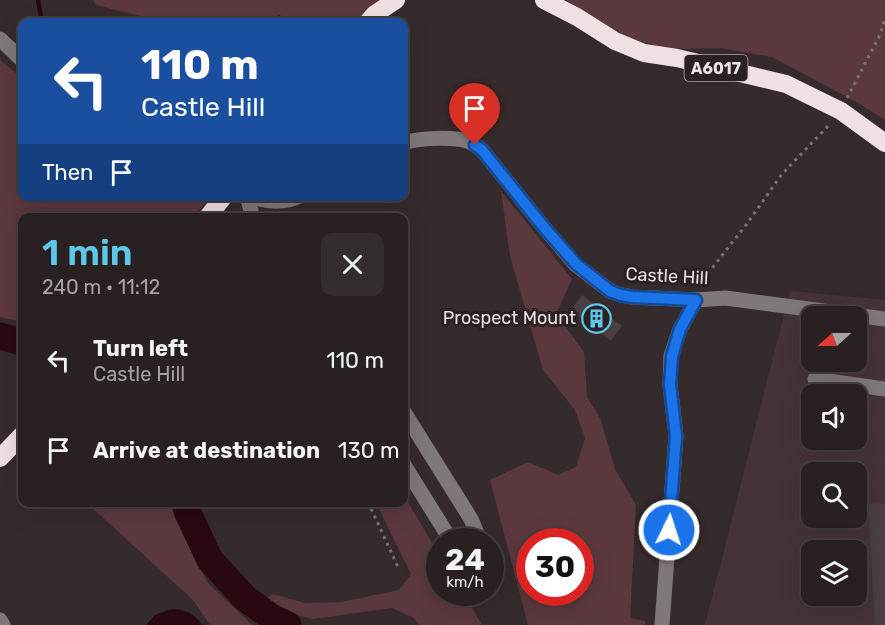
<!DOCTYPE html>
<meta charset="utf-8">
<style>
:root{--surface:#282021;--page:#342d2e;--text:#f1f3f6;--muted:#a5a3a5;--line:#443e3f;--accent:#5dc7e8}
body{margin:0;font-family:Rubik,sans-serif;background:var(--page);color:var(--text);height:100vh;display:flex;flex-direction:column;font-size:22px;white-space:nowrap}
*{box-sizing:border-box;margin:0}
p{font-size:20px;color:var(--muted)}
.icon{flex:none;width:33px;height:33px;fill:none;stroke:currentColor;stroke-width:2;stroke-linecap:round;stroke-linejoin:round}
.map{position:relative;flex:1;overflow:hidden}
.sheet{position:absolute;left:18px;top:213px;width:390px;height:294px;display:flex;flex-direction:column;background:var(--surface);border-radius:12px;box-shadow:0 6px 24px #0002,0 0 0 2px var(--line)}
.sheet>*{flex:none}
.hud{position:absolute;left:18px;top:18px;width:390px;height:183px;border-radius:12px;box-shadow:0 6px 24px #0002,0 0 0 2px var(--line);background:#1a4fa0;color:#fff;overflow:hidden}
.needle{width:39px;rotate:249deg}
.buttons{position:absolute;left:801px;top:306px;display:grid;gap:12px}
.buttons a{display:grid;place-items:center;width:66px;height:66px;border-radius:12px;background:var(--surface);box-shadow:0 6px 24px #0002,0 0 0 2px var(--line);font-size:30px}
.speed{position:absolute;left:426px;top:528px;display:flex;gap:12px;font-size:30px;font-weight:700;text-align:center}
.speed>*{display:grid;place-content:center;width:78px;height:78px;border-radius:50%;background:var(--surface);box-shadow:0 6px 24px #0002,0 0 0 2px var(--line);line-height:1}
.speed small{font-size:15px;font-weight:400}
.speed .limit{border:9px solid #d22;background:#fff;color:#111}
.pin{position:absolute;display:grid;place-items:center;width:51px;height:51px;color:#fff;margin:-62px -26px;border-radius:50% 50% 50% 0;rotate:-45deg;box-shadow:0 0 6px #0007}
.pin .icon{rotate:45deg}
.me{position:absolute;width:66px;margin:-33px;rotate:4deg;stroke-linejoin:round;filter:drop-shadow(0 0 4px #0008)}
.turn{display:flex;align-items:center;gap:21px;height:126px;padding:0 24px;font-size:27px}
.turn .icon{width:78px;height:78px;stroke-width:2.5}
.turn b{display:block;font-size:42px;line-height:51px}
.then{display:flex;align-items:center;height:57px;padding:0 24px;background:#0003;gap:12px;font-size:22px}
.round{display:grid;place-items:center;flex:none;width:63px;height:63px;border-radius:12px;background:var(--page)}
.headline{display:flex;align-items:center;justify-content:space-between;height:102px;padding:0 24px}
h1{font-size:36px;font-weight:600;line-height:45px;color:var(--accent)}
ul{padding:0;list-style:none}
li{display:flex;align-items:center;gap:18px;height:90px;padding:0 24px}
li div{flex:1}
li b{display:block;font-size:22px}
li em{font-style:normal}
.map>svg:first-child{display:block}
.built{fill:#453436;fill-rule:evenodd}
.green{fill:#5b383d;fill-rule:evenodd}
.water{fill:#2a080f}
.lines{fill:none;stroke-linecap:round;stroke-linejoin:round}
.stream{stroke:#2a080f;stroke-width:4.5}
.river{stroke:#2a080f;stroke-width:27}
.building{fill:#4a3f40}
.path{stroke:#7a7172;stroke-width:3;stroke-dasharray:3 4.5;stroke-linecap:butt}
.minor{stroke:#7e7879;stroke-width:15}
.highway{stroke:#efe0e1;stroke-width:18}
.route-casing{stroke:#114b97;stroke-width:15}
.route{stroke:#1a73e8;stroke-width:10}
.labels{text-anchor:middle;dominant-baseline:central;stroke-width:6;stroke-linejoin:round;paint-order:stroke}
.shield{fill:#2b2122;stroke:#b0a8a9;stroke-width:1.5}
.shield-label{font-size:16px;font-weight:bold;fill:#e9e2e3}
.street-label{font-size:18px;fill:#e9e2e3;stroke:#2b2122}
.poi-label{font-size:18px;fill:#e9e2e3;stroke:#2b2122;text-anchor:end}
</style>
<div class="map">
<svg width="885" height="625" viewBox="0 0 885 625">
<rect width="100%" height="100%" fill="#362b2c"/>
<path class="built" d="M790,291L885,300V625H705ZM812,316H856V362H812ZM812,394H856V440H812ZM812,472H856V518H812ZM812,550H856V596H812Z"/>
<g class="green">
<polygon points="93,0 380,0 367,9 356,22 287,22 279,14 272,22 163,22 96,5"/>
<polygon points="566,0 885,0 885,120 858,103 772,57 719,48 685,49 660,47 633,39 612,29"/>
<polygon points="0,60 22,78 22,196 211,197 193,217 22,218 22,322 0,317"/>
<path d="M501,191L572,279L556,314L584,352L587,397L600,418L615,469L636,505L630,618L645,621V625H528L490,480L528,462L558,475L576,467L585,438L575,410L543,370L510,256ZM530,542H580V592H530Z"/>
<polygon points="404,495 439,555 440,592 463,593 482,625 419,625 414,618 392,608 313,619 279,610 263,600 273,594 305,603 341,602 399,590 411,574 376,503 404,502"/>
<polygon points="87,503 174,503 179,522 207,582 252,625 210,625 193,600"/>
</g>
<path class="water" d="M171,609C185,609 194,613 202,625H146L155,615Z"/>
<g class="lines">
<polyline class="stream" points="38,0 42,22"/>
<g class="river">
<polyline points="0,336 22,342"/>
<polyline points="185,502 187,511 210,560 245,598 271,617 288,625"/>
</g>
</g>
<g class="building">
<polygon points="582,295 622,326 611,341 571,310"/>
<polygon points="885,503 885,625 875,625 868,504"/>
</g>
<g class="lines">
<g class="path">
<polyline points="847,98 880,35 885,18"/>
<polyline points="700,286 701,282 746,225 782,174 830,124"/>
<polyline points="368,502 398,567"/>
</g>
<g class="minor">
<polyline points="0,39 22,60"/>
<path d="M404,143C419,138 454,136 470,142C474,144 478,147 482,150L542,225L575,264L610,291L621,295L632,297L696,300L725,298L885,319"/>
<polyline points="247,196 253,218"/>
<path d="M249,196C266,202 283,204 300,196"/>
<polyline points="815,379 885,389"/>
<polyline points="404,412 471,519 476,531 478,542"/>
<polyline points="404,465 452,542"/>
<polyline points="0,620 3,625"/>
<polyline points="662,625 676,436 670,385 671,356 680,329 696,300"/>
</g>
<g class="highway">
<polyline points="544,0 577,17 615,41 644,53 677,58 786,84 841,111 885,143"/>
<polyline points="368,22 375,14 396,0"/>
<polyline points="207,218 224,196"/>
<polyline points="0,458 22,435"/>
</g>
</g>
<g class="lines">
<defs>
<polyline id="route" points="475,145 482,150 542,225 576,264 610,291 621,295 632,297 696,300 680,329 672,356 670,385 676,436 669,530"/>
</defs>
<use href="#route" class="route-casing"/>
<use href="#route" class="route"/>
</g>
<defs>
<symbol id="building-ring" viewBox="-11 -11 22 22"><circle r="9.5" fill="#2b2122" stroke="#5dc7e8" stroke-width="1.5"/><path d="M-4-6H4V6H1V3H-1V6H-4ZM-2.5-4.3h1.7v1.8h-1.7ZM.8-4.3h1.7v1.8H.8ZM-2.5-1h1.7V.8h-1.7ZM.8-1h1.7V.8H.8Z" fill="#5dc7e8"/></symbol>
</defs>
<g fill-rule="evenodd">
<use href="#building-ring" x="580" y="302" width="33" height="33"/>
</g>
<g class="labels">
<rect class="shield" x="684.5" y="55" width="63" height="26" rx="4.5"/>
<g class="shield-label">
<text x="716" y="68">A6017</text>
</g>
<g class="street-label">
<text transform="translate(667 276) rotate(3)">Castle Hill</text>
</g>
<g class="poi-label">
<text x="576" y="318">Prospect Mount</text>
</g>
</g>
</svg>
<div class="buttons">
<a><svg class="needle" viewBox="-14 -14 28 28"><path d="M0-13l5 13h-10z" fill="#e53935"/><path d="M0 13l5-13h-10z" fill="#a5a3a5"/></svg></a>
<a><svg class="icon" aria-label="sound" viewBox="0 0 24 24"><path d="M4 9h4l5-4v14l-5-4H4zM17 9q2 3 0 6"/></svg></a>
<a><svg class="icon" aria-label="search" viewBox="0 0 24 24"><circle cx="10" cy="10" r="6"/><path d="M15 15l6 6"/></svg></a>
<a><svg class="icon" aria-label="layers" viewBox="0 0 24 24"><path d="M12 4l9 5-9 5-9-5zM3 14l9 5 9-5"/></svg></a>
</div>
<div class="speed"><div>24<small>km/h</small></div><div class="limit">30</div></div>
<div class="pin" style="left:475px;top:145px;background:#d93025"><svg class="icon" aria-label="arrive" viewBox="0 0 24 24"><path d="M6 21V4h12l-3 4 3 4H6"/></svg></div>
<svg class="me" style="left:669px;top:530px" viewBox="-20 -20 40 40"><circle r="17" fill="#1a73e8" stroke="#fff" stroke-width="3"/><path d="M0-11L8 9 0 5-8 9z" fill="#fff"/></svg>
<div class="hud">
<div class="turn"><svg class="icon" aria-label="left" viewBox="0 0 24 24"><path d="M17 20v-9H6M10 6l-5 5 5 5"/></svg><div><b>110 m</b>Castle Hill</div></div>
<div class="then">Then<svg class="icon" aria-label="arrive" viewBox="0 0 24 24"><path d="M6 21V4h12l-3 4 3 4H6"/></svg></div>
</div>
<section class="sheet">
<div class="headline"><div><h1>1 min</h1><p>240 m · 11:12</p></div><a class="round"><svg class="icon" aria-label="close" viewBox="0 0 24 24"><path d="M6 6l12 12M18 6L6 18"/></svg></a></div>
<ul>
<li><svg class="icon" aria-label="left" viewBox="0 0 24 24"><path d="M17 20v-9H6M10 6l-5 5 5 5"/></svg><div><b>Turn left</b><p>Castle Hill</p></div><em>110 m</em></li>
<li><svg class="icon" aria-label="arrive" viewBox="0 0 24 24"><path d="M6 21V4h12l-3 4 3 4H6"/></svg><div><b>Arrive at destination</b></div><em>130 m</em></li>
</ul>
</section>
</div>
